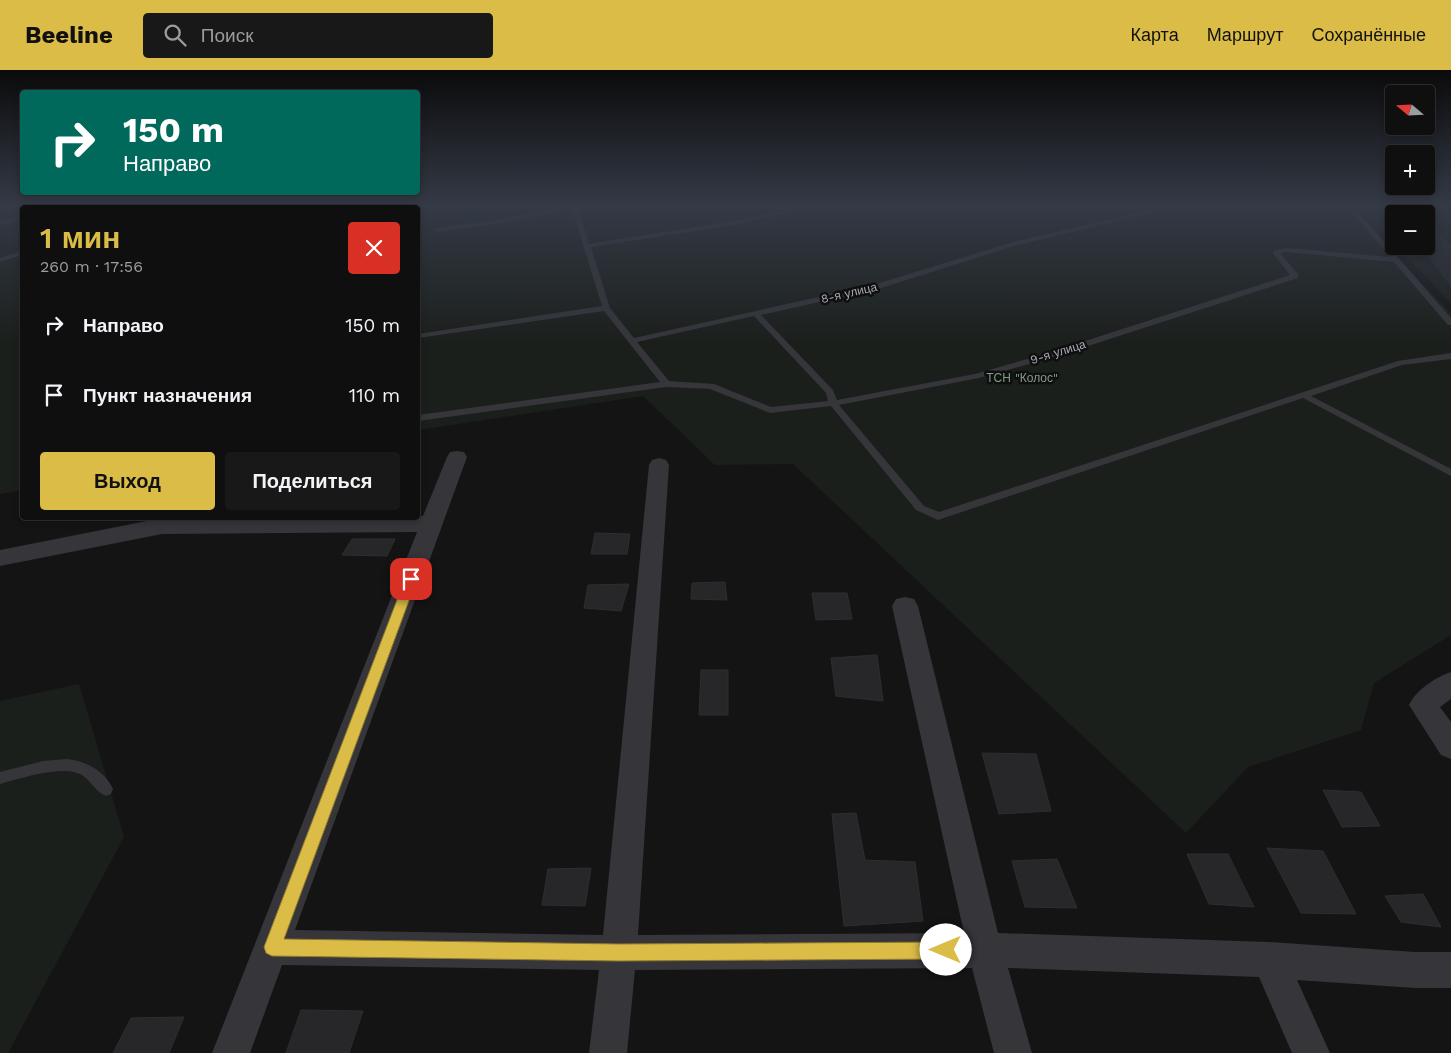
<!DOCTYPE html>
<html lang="ru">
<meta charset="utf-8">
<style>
:root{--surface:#0f0f10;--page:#181819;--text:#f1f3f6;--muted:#9b9c9f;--line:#2f2f30;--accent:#dbbc46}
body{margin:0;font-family:"Work Sans",sans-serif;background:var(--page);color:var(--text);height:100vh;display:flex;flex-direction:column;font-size:19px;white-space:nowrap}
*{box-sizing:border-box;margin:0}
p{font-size:16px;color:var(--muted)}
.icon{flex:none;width:28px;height:28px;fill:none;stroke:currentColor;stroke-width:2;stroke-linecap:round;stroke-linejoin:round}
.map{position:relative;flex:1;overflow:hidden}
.side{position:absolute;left:20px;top:135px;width:400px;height:315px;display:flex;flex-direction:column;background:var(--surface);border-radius:5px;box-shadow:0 2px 8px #0003,0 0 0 1px var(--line)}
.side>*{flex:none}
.banner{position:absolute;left:20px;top:20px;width:400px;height:105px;border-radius:5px;box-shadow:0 2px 8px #0003,0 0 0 1px var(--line);background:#00695c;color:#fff;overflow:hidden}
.needle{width:32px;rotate:289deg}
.controls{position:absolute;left:1385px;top:15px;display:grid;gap:10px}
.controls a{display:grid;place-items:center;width:50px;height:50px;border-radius:5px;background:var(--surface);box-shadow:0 2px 8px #0003,0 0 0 1px var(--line);font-size:25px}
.pin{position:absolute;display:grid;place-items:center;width:42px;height:42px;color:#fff;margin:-21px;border-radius:10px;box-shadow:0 2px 8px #0006}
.me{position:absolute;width:55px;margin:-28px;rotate:270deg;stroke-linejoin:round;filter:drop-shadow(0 0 4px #0008)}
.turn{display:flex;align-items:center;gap:18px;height:105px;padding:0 20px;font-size:22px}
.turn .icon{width:65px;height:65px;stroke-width:2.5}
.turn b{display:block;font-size:35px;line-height:42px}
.round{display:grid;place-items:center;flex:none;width:52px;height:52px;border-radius:5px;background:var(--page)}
.overview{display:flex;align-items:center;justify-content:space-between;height:85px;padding:0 20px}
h1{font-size:30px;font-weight:600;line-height:38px;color:var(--accent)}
.cta{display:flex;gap:10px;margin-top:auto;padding:10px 20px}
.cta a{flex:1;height:58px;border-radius:5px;background:var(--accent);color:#111;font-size:20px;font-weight:600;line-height:58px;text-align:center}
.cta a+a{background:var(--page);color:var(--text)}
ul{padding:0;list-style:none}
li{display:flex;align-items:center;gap:15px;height:70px;padding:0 20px}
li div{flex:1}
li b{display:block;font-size:19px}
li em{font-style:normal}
header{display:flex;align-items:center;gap:30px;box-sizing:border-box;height:70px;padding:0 25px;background:var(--accent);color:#111}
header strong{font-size:24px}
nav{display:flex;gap:28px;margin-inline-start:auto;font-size:18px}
.search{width:350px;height:45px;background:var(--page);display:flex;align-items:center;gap:12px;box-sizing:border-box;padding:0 18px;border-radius:5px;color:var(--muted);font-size:19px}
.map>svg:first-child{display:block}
.green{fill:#1b1f1c}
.building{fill:#272729;stroke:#2e2e31}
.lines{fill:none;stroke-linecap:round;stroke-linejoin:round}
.lane{fill:#35353a;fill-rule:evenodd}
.street{fill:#35353a;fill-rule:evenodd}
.route{fill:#dbbc46;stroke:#8e7a2e}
.labels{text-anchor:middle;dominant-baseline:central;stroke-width:5;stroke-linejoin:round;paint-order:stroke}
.far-street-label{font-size:12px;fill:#a7a9b4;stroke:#0f0f10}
.far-park-label{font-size:12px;fill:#809d86;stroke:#0f0f10}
</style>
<header>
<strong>Beeline</strong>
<div class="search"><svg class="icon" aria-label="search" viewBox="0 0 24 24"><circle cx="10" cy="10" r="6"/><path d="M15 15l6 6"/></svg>Поиск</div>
<nav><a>Карта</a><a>Маршрут</a><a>Сохранённые</a></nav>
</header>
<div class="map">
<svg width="1451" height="983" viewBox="0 0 1451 983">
<rect width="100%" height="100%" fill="#141415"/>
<g class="green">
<polygon points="0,135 59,135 63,137 22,138 22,420 0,424"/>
<polygon points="83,135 1344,135 1451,243 1451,565 1374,613 1361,660 1248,697 1186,763 793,394 715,395 643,326 418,360 418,138 73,138"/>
<polygon points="1355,135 1451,135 1451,233 1396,176 1426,176 1426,144 1394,144 1394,174"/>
<polygon points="79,614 124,767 8,983 0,983 0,631"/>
</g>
<g class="building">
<polygon points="1426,152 1451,176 1451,216 1426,182"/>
<polygon points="595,463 630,464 627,484 591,484"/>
<polygon points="352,469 395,469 387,486 342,485"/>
<polygon points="725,512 727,530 691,529 692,513"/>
<polygon points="629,514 621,541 584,538 588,515"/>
<polygon points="812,523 847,523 852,549 816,550"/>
<polygon points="877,585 883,631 836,626 831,588"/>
<polygon points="701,600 728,600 728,645 699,645"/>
<polygon points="982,683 1036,684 1051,741 999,744"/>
<polygon points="1323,720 1361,722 1380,756 1342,757"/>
<polygon points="856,743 865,790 915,792 923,851 844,856 832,744"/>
<polygon points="1267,778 1323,781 1356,844 1301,843"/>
<polygon points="1187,784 1228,784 1254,837 1209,834"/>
<polygon points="1057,789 1077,838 1025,837 1012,791"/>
<polygon points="591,798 585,836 542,835 548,799"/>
<polygon points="1423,824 1441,857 1401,852 1385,826"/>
<polygon points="301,940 363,941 349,983 286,983"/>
<polygon points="184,947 169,983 113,983 131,948"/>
</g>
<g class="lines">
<g class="lane">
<polygon points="60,135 68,135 64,138 53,138"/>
<polygon points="73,135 80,135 83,138 75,138"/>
<polygon points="218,135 225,135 228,138 220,138"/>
<polygon points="337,135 348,135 342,138 326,138"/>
<path d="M571,135H583L578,137L589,174L728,152L812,135H823L728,156L591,177L610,238L634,268L873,215L1010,173L1172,135H1182L1014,176L878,219L761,245L833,320L837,330L975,304L1048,283L1290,205L1273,183V181L1287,178L1390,187L1351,141L1255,137L1252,135L1347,137L1346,135H1352L1451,248V255H1448L1394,192L1287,182L1280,183L1298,204V208L1054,287L979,308L839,335L924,436L939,442L1398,291L1451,283V289L1402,295L1311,326L1451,399V406L1303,328L938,450L916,440L831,336L770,343L710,319L666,317L418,351V345L660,312L604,241L418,268V264L602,236L572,139L497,154L437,162L434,160L437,158L497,150ZM754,246L826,323L828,331L771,337L714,314L669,311L637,272Z"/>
<polygon points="22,145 22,149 0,156 0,152"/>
<polygon points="22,181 22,185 0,192 0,188"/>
<path d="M67,689C86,691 105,701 113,719L111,724L106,726C96,722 91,711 82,705C64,694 19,709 0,714V702L43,691Z"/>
</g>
<g class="street">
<polygon points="457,381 464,382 467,387 295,860 603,865 649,395 652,390 659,388 666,390 669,395 638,865 964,863 892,536 896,529 905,527 914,529 918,536 998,863 1269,872 1415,882 1451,882 1451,918 1415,918 1297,910 1330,983 1292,983 1259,907 1008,898 1032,983 994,983 972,898 635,900 627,983 589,983 599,900 282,895 250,983 212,983 417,462 162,464 0,496 0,480 162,448 423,446 447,387 450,382"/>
<path d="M1451,602V629L1440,637L1451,652V689L1441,685L1409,635C1416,620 1436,607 1451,602Z"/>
</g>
</g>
<linearGradient id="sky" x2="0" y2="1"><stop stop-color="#0b0b0c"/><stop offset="0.5" stop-color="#343a46"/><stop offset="1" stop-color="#343a46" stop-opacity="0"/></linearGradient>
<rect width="1451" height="272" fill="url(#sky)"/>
<polygon class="route" points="411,505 417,509 284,869 619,874 946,872 952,874 955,880 952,886 946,889 619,891 272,886 266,883 264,877 405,509"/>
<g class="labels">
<g class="far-street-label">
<text transform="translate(849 223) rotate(-13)">8-я улица</text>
<text transform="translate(1058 282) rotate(-17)">9-я улица</text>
</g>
<g class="far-park-label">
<text x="1022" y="308">ТСН "Колос"</text>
</g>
</g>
</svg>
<div class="controls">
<a><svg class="needle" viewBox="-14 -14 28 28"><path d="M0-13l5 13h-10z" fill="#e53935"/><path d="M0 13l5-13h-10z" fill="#9b9c9f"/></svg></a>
<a>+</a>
<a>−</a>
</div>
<div class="pin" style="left:411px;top:509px;background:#d93025"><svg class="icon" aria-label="arrive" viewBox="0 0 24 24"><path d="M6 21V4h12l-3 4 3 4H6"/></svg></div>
<svg class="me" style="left:946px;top:880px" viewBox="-20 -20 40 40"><circle r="19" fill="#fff"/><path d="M0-13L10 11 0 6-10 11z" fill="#dbbc46"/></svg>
<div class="banner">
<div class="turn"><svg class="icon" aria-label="right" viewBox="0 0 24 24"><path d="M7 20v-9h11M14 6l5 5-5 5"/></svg><div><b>150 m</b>Направо</div></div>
</div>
<section class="side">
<div class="overview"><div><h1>1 мин</h1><p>260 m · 17:56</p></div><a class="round" style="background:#d93025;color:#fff"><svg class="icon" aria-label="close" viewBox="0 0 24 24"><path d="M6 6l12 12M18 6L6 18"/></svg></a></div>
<ul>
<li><svg class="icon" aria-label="right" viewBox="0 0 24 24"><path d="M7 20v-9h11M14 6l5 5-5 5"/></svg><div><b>Направо</b></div><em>150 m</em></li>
<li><svg class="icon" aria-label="arrive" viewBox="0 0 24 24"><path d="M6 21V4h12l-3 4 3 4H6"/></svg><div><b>Пункт назначения</b></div><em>110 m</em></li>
</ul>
<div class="cta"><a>Выход</a><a>Поделиться</a></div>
</section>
</div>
